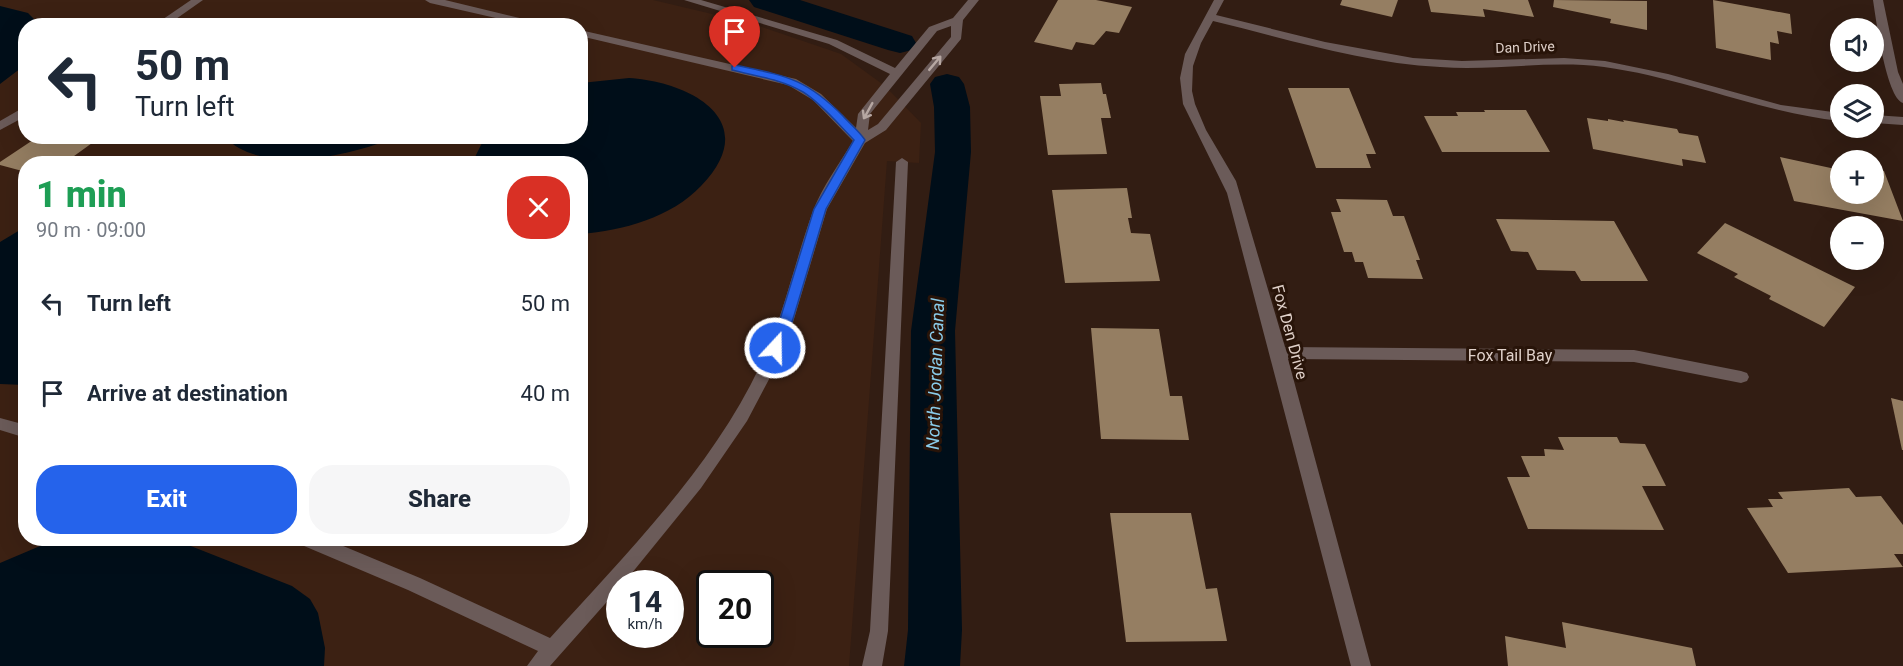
<!DOCTYPE html>
<meta charset="utf-8">
<style>
:root{--surface:#fff;--page:#f6f6f7;--text:#1f2937;--muted:#747a83;--accent:#2563eb}
body{margin:0;font-family:Roboto,sans-serif;background:var(--page);color:var(--text);height:100vh;display:flex;flex-direction:column;font-size:22px;white-space:nowrap}
*{box-sizing:border-box;margin:0}
p{font-size:20px;color:var(--muted)}
.icon{flex:none;width:33px;height:33px;fill:none;stroke:currentColor;stroke-width:2;stroke-linecap:round;stroke-linejoin:round}
.map{position:relative;flex:1;overflow:hidden}
.side{position:absolute;left:18px;top:156px;width:570px;height:390px;display:flex;flex-direction:column;background:var(--surface);border-radius:24px;box-shadow:0 6px 24px #0002}
.side>*{flex:none}
.top-card{position:absolute;left:18px;top:18px;width:570px;height:126px;border-radius:24px;box-shadow:0 6px 24px #0002;background:#fff;color:var(--text);overflow:hidden}
.fabs{position:absolute;left:1830px;top:18px;display:grid;gap:12px}
.fabs a{display:grid;place-items:center;width:54px;height:54px;border-radius:50%;background:var(--surface);box-shadow:0 6px 24px #0002;font-size:30px}
.speed{position:absolute;left:606px;top:570px;display:flex;gap:12px;font-size:30px;font-weight:700;text-align:center}
.speed>*{display:grid;place-content:center;width:78px;height:78px;border-radius:50%;background:var(--surface);box-shadow:0 6px 24px #0002;line-height:1}
.speed small{font-size:15px;font-weight:400}
.speed .limit{border:3px solid #111;border-radius:9px;background:#fff;color:#111}
.pin{position:absolute;display:grid;place-items:center;width:51px;height:51px;color:#fff;margin:-62px -26px;border-radius:50% 50% 50% 0;rotate:-45deg;box-shadow:0 0 6px #0007}
.pin .icon{rotate:45deg}
.me{position:absolute;width:66px;margin:-33px;rotate:21deg;stroke-linejoin:round;filter:drop-shadow(0 0 4px #0008)}
.turn{display:flex;align-items:center;gap:21px;height:126px;padding:0 18px;font-size:27px}
.turn .icon{width:78px;height:78px;stroke-width:2.5}
.turn b{display:block;font-size:42px;line-height:51px}
.round{display:grid;place-items:center;flex:none;width:63px;height:63px;border-radius:24px;background:var(--page)}
.overview{display:flex;align-items:center;justify-content:space-between;height:102px;padding:0 18px}
h1{font-size:36px;font-weight:800;line-height:45px;color:#1e9e55}
.button{display:flex;gap:12px;margin-top:auto;padding:12px 18px}
.button a{flex:1;height:69px;border-radius:24px;background:var(--accent);color:#fff;font-size:24px;font-weight:800;line-height:69px;text-align:center}
.button a+a{background:var(--page);color:var(--text)}
ul{padding:0;list-style:none}
li{display:flex;align-items:center;gap:18px;height:90px;padding:0 18px}
li div{flex:1}
li b{display:block;font-size:22px}
li em{font-style:normal}
.map>svg:first-child{display:block}
.built{fill:#3c2113;fill-rule:evenodd}
.water{fill:#000e19}
.lines{fill:none;stroke-linecap:round;stroke-linejoin:round}
.canal{fill:#000e19;fill-rule:evenodd}
.building{fill:#957e62}
.lane{fill:#6b5b59;fill-rule:evenodd}
.street{fill:#6b5b59;fill-rule:evenodd}
.oneway{stroke:#b6a7a2}
.route{fill:#2563eb;stroke:#184099;stroke-width:1.5}
.labels{text-anchor:middle;dominant-baseline:central;stroke-width:6;stroke-linejoin:round;paint-order:stroke}
.far-street-label{font-size:14px;fill:#dfd0c9;stroke:#281409}
.street-label{font-size:16px;fill:#dfd0c9;stroke:#281409}
.water-label{font-size:18px;font-style:italic;fill:#8accea;stroke:#281409}
</style>
<div class="map">
<svg width="1903" height="666" viewBox="0 0 1903 666">
<rect width="100%" height="100%" fill="#321d13"/>
<path class="built" d="M0,0H653L750,23L841,54L885,86L921,123L919,163L887,161L849,666H0ZM26,26H580V136H26ZM26,164H580V538H26ZM620,584H670V634H620ZM710,584H760V634H710Z"/>
<g class="water">
<polygon points="0,6 28,13 40,25 26,26 25,65 0,84"/>
<path d="M629,78C691,82 764,121 701,186C672,217 622,231 581,234L580,164L472,163L485,137L580,136L581,83Z"/>
<path d="M225,137H396C353,155 262,177 225,137Z"/>
<polygon points="25,227 25,385 0,384 0,242"/>
<polygon points="59,538 173,539 292,586 310,599 318,613 325,648 324,666 0,666 0,563"/>
</g>
<g class="lines">
<g class="canal">
<polygon points="749,0 800,0 912,36 916,43 912,50 900,53 888,50 754,7"/>
<polygon points="947,74 959,77 964,84 970,107 971,152 955,331 962,630 960,666 904,666 908,630 911,331 935,152 934,107 930,84 935,77"/>
</g>
</g>
<g class="building">
<polygon points="1058,0 1096,0 1132,7 1119,33 1106,31 1094,45 1076,42 1072,50 1034,42"/>
<polygon points="1342,0 1398,0 1392,17 1340,5"/>
<polygon points="1428,0 1528,0 1534,17 1483,9 1485,17 1431,12"/>
<polygon points="1554,0 1647,1 1647,30 1610,23 1611,19 1553,7"/>
<polygon points="1713,0 1790,14 1792,34 1777,31 1779,44 1770,42 1771,60 1716,48"/>
<polygon points="1101,83 1103,94 1106,94 1111,118 1101,118 1107,154 1048,155 1040,96 1061,96 1059,84"/>
<polygon points="1288,88 1349,88 1376,154 1366,154 1371,168 1316,168"/>
<polygon points="1484,110 1526,110 1550,152 1442,152 1424,116 1458,116 1456,112 1485,112"/>
<polygon points="1587,118 1608,121 1608,119 1624,122 1623,120 1677,129 1679,133 1698,136 1706,163 1682,159 1683,166 1593,149"/>
<polygon points="39,136 93,136 99,138 63,164 26,164 26,172 0,165 0,162"/>
<polygon points="1780,157 1840,170 1837,163 1840,163 1840,194 1874,194 1874,169 1884,171 1903,221 1794,201"/>
<polygon points="1127,188 1132,218 1128,218 1131,233 1150,234 1160,281 1065,283 1052,190"/>
<polygon points="1336,199 1387,200 1393,216 1404,216 1420,260 1416,260 1423,279 1368,278 1363,262 1355,262 1352,252 1344,252 1331,212 1341,212"/>
<polygon points="1496,219 1614,221 1648,281 1581,281 1575,271 1537,270 1528,252 1511,251"/>
<polygon points="1725,223 1855,287 1824,327 1769,299 1771,296 1734,277 1738,274 1697,253"/>
<polygon points="1091,328 1159,329 1170,396 1182,396 1189,440 1101,439"/>
<polygon points="1891,398 1903,401 1903,450 1902,450"/>
<polygon points="1558,437 1617,437 1620,443 1645,444 1666,486 1642,486 1664,530 1528,529 1507,477 1530,477 1521,456 1545,456 1544,449 1564,450"/>
<polygon points="1849,488 1856,497 1881,496 1903,525 1903,554 1894,554 1903,567 1788,573 1747,508 1773,507 1768,499 1783,499 1778,492"/>
<polygon points="1110,513 1191,513 1206,589 1217,588 1227,641 1126,642"/>
<polygon points="1562,622 1692,648 1696,666 1508,666 1505,636 1566,648"/>
</g>
<g class="lines">
<g class="lane">
<polygon points="191,0 203,0 166,26 153,26"/>
<polygon points="425,0 445,0 553,26 531,26 430,3"/>
<path d="M684,0H701L837,40L895,68L929,27L953,18L968,0H979L963,20L961,39L886,130L865,143L827,209L791,329L775,368L747,421L701,488L623,584H620V587L550,666H527L538,651L408,590L297,543L294,538H324L420,578L550,638C625,555 712,468 760,366C784,316 794,263 813,211C822,187 840,163 853,141L813,100L788,85L580,36V30L796,79L821,94L856,128L858,114L890,74L829,44ZM951,26V37L878,124L868,130L870,114L937,31Z"/>
<polygon points="26,106 26,116 0,130 0,121"/>
<polygon points="902,158 908,162 888,631 882,666 862,666 870,631 896,162"/>
<polygon points="0,418 26,425 26,438 0,430"/>
</g>
<g class="street">
<path d="M1214,0H1224L1216,15L1325,42L1413,58L1462,61L1564,58L1605,61L1668,74L1781,105L1840,113V121C1759,112 1685,78 1604,67C1550,60 1495,71 1440,67C1363,63 1288,39 1213,21L1201,43L1193,66L1192,91L1195,104L1206,130L1236,181L1285,347L1634,350L1741,371L1747,373L1749,377L1747,381L1741,383L1634,362L1288,359L1371,666H1351L1227,193L1183,104L1180,78L1185,54Z"/>
<path d="M1873,0H1883L1898,72L1903,84V103C1886,97 1876,19 1873,0Z"/>
<polygon points="1874,115 1903,117 1903,125 1874,123"/>
</g>
</g>
<defs><path id="oneway-shaft" d="M-6 0H5M1.5-3L5.5 0L1.5 3" fill="none" stroke-width="1.6" stroke-linecap="round" stroke-linejoin="round" transform="scale(1.5)"/></defs>
<g class="oneway">
<use href="#oneway-shaft" transform="translate(935 63) rotate(-50)"/>
<use href="#oneway-shaft" transform="translate(868 111) rotate(119)"/>
</g>
<path class="route" d="M735,65C786,76 805,78 843,116C850,124 859,131 865,140L826,209L790,329L780,352L775,353L768,348L777,329L814,209L854,140C838,124 822,104 803,92C781,79 755,76 732,70V66Z"/>
<g class="labels">
<g class="far-street-label">
<text transform="translate(1525 47) rotate(-2)">Dan Drive</text>
</g>
<g class="street-label">
<text transform="translate(1290 332) rotate(75)">Fox Den Drive</text>
<text x="1510" y="355">Fox Tail Bay</text>
</g>
<g class="water-label">
<text transform="translate(935 374) rotate(-88)">North Jordan Canal</text>
</g>
</g>
</svg>
<div class="fabs">
<a><svg class="icon" aria-label="sound" viewBox="0 0 24 24"><path d="M4 9h4l5-4v14l-5-4H4zM17 9q2 3 0 6"/></svg></a>
<a><svg class="icon" aria-label="layers" viewBox="0 0 24 24"><path d="M12 4l9 5-9 5-9-5zM3 14l9 5 9-5"/></svg></a>
<a>+</a>
<a>−</a>
</div>
<div class="speed"><div>14<small>km/h</small></div><div class="limit">20</div></div>
<div class="pin" style="left:735px;top:68px;background:#d93025"><svg class="icon" aria-label="arrive" viewBox="0 0 24 24"><path d="M6 21V4h12l-3 4 3 4H6"/></svg></div>
<svg class="me" style="left:775px;top:348px" viewBox="-20 -20 40 40"><circle r="17" fill="#2563eb" stroke="#fff" stroke-width="3"/><path d="M0-11L8 9 0 5-8 9z" fill="#fff"/></svg>
<div class="top-card">
<div class="turn"><svg class="icon" aria-label="left" viewBox="0 0 24 24"><path d="M17 20v-9H6M10 6l-5 5 5 5"/></svg><div><b>50 m</b>Turn left</div></div>
</div>
<section class="side">
<div class="overview"><div><h1>1 min</h1><p>90 m · 09:00</p></div><a class="round" style="background:#d93025;color:#fff"><svg class="icon" aria-label="close" viewBox="0 0 24 24"><path d="M6 6l12 12M18 6L6 18"/></svg></a></div>
<ul>
<li><svg class="icon" aria-label="left" viewBox="0 0 24 24"><path d="M17 20v-9H6M10 6l-5 5 5 5"/></svg><div><b>Turn left</b></div><em>50 m</em></li>
<li><svg class="icon" aria-label="arrive" viewBox="0 0 24 24"><path d="M6 21V4h12l-3 4 3 4H6"/></svg><div><b>Arrive at destination</b></div><em>40 m</em></li>
</ul>
<div class="button"><a>Exit</a><a>Share</a></div>
</section>
</div>
